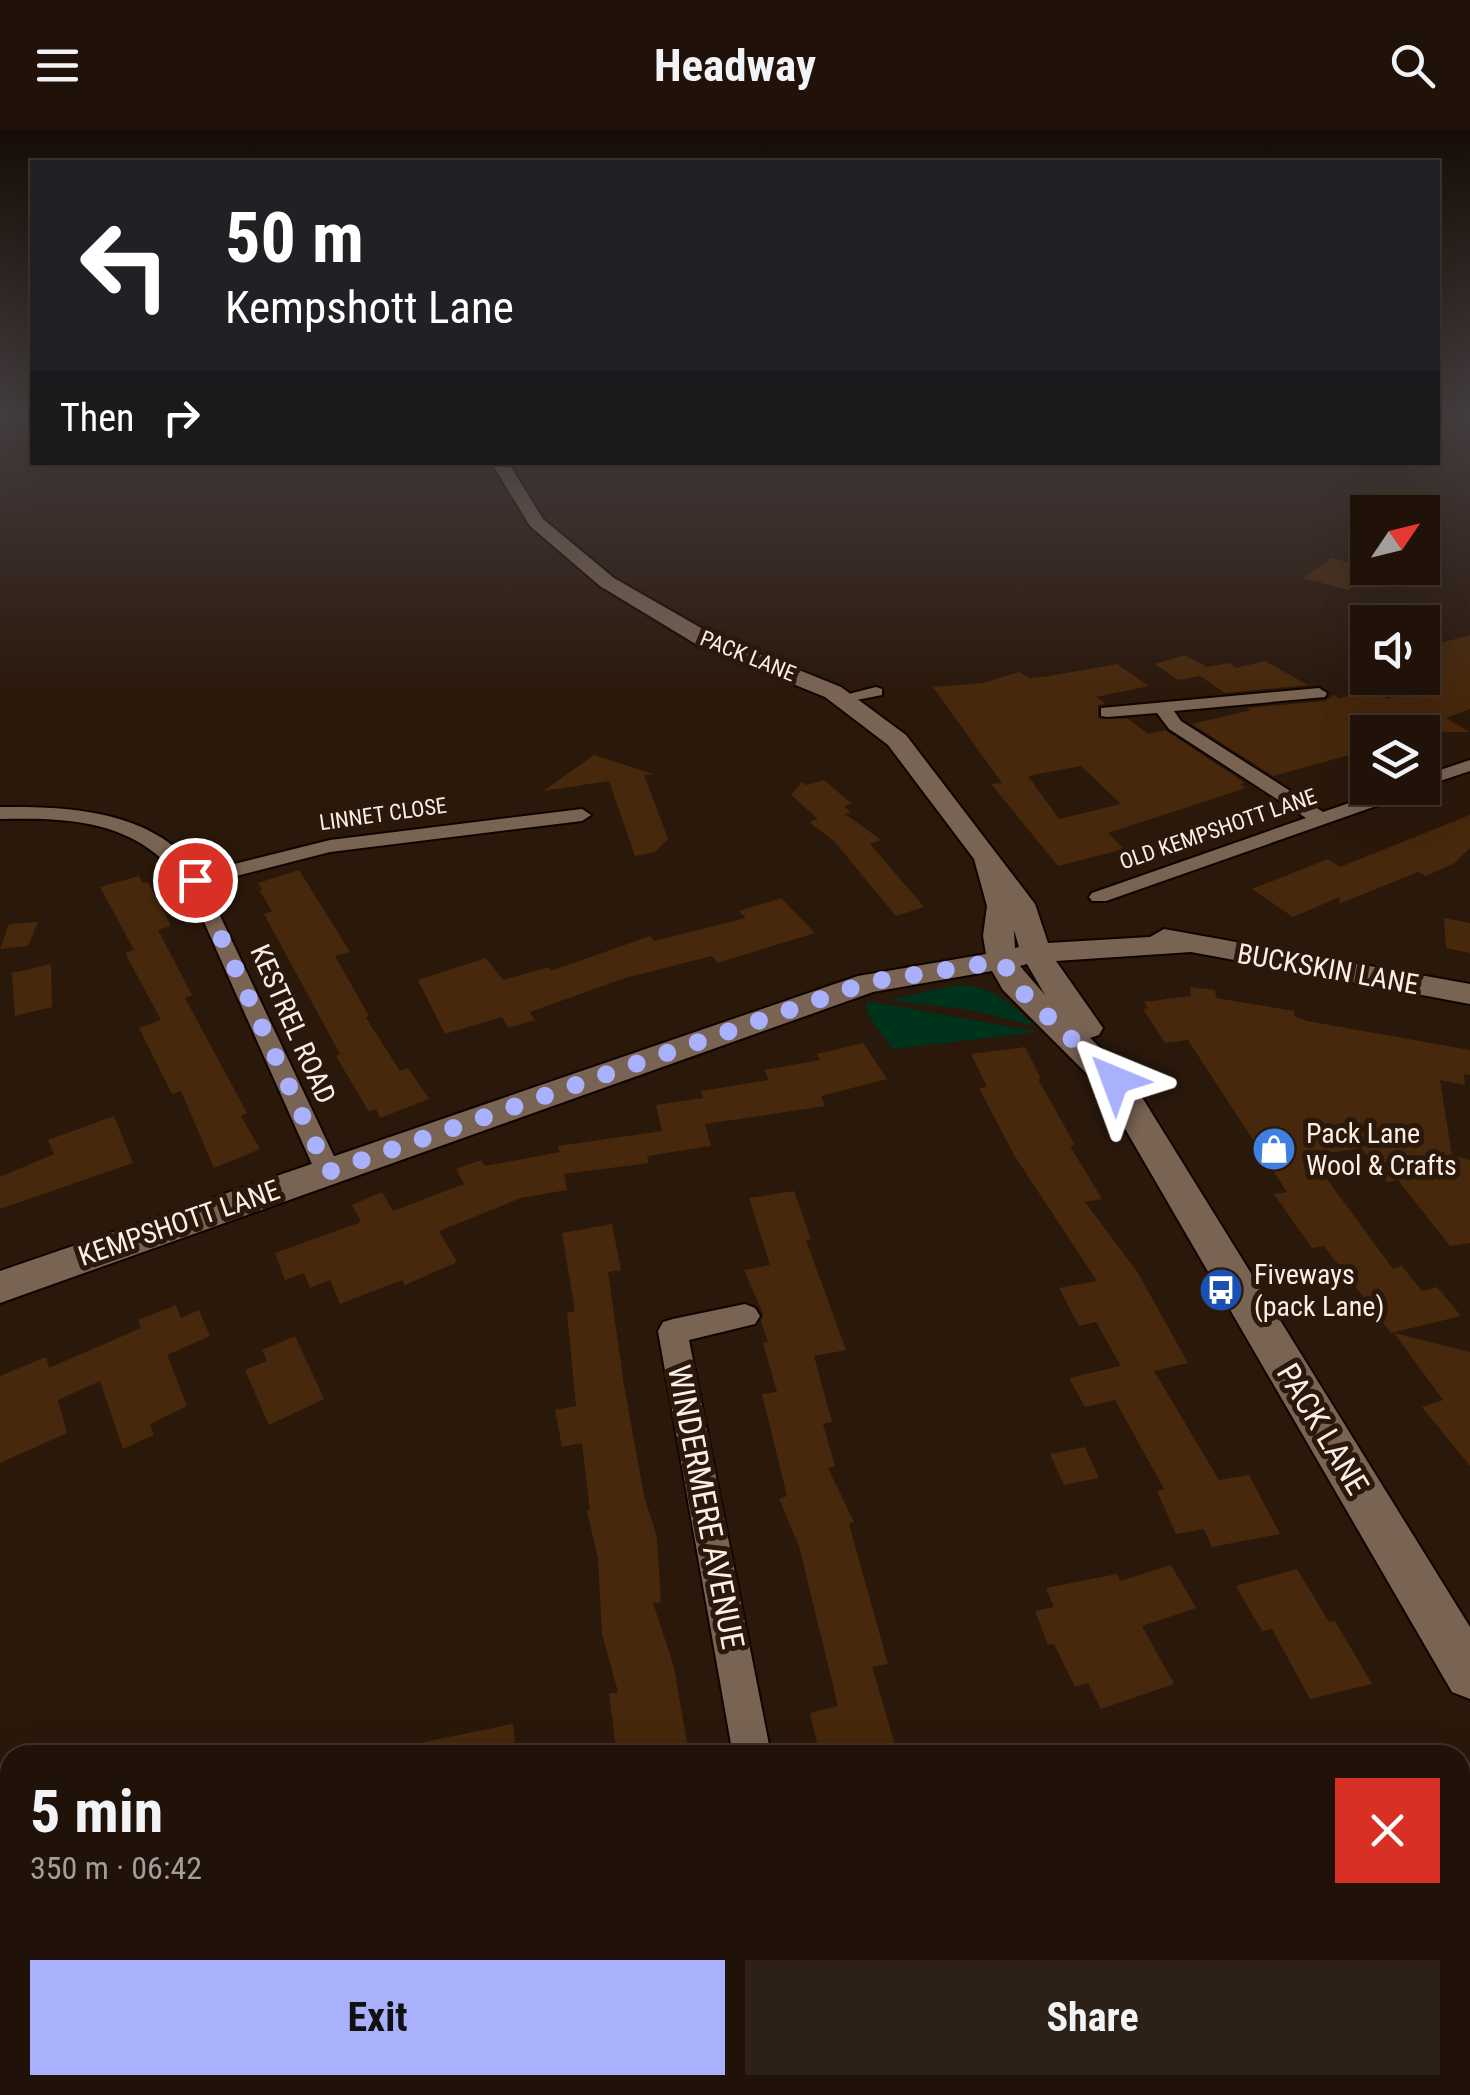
<!DOCTYPE html>
<meta charset="utf-8">
<style>
:root{--surface:#201208;--page:#2d2016;--text:#f1f3f6;--muted:#a29e9c;--line:#3d3229;--accent:#a9b0fc}
body{margin:0;font-family:"Roboto Condensed",sans-serif;background:var(--page);color:var(--text);height:100vh;display:flex;flex-direction:column;font-size:38px;white-space:nowrap}
*{box-sizing:border-box;margin:0}
p{font-size:32px;color:var(--muted)}
.icon{flex:none;width:55px;height:55px;fill:none;stroke:currentColor;stroke-width:2;stroke-linecap:round;stroke-linejoin:round}
.map{position:relative;flex:1;overflow:hidden}
.details{position:absolute;left:0px;top:1615px;width:1470px;height:350px;display:flex;flex-direction:column;background:var(--surface);border-radius:30px 30px 0 0;box-shadow:0 10px 40px #0002,0 0 0 2px var(--line)}
.details>*{flex:none}
.banner{position:absolute;left:30px;top:30px;width:1410px;height:305px;border-radius:0px;box-shadow:0 10px 40px #0002,0 0 0 2px var(--line);background:#202124;color:#fff;overflow:hidden}
.needle{width:65px;rotate:55deg}
.buttons{position:absolute;left:1350px;top:365px;display:grid;gap:20px}
.buttons a{display:grid;place-items:center;width:90px;height:90px;border-radius:0px;background:var(--surface);box-shadow:0 10px 40px #0002,0 0 0 2px var(--line);font-size:50px}
.pin{position:absolute;display:grid;place-items:center;width:85px;height:85px;color:#fff;margin:-42px;border:5px solid #fff;border-radius:50%;box-shadow:0 2px 10px #0007}
.me{position:absolute;width:110px;margin:-55px;rotate:316deg;stroke-linejoin:round;filter:drop-shadow(0 0 8px #0008)}
.turn{display:flex;align-items:center;gap:35px;height:210px;padding:0 30px;font-size:45px}
.turn .icon{width:130px;height:130px;stroke-width:2.5}
.turn b{display:block;font-size:70px;line-height:85px}
.then{display:flex;align-items:center;height:95px;padding:0 30px;background:#0003;gap:20px;font-size:38px}
.round{display:grid;place-items:center;flex:none;width:105px;height:105px;border-radius:0px;background:var(--page)}
.overview{display:flex;align-items:center;justify-content:space-between;height:170px;padding:0 30px}
h1{font-size:60px;font-weight:700;line-height:75px}
.button{display:flex;gap:20px;margin-top:auto;padding:20px 30px}
.button a{flex:1;height:115px;border-radius:0px;background:var(--accent);color:#111;font-size:40px;font-weight:700;line-height:115px;text-align:center}
.button a+a{background:var(--page);color:var(--text)}
header{display:flex;justify-content:space-between;align-items:center;height:130px;padding:0 30px;background:var(--surface);font-size:45px;font-weight:700}
.map>svg:first-child{display:block}
.green{fill:#00331c}
.building{fill:#47280c;fill-rule:evenodd}
.lines{fill:none;stroke-linecap:round;stroke-linejoin:round}
.street-casing{stroke:#110400;stroke-width:4}
.secondary-casing{stroke:#110400;stroke-width:4}
.street{fill:#796454;fill-rule:evenodd}
.secondary{fill:#796454;fill-rule:evenodd}
.route{stroke:#a9b0fc;stroke-width:18;stroke-dasharray:0 32.4}
.labels{text-anchor:middle;dominant-baseline:central;stroke-width:10;stroke-linejoin:round;paint-order:stroke}
.far-street-label{font-size:22px;fill:#fbeee5;stroke:#2a180b}
.street-label{font-size:28px;fill:#fbeee5;stroke:#2a180b}
.poi-label{font-size:28px;fill:#fbeee5;stroke:#2a180b;text-anchor:start}
.near-street-label{font-size:32px;fill:#fbeee5;stroke:#2a180b}
</style>
<header><svg class="icon" aria-label="menu" viewBox="0 0 24 24"><path d="M4 6h16M4 12h16M4 18h16"/></svg>Headway<svg class="icon" aria-label="search" viewBox="0 0 24 24"><circle cx="10" cy="10" r="6"/><path d="M15 15l6 6"/></svg></header>
<div class="map">
<svg width="1470" height="1965" viewBox="0 0 1470 1965">
<rect width="100%" height="100%" fill="#2a180b"/>
<g class="green">
<path d="M957,855C992,855 1011,874 1035,896L971,880L888,870Z"/>
<polygon points="867,871 1038,902 892,919 867,883"/>
</g>
<g class="building">
<polygon points="1332,428 1377,441 1348,460 1303,448"/>
<polygon points="1470,505 1470,579 1446,588 1470,602 1368,602 1368,620 1273,646 1192,594 1251,580 1247,578 1325,571 1334,565 1339,568 1375,561 1388,569 1422,557 1422,518"/>
<polygon points="1185,525 1207,537 1229,533 1236,538 1265,531 1308,555 1225,563 1200,546 1178,550 1155,534"/>
<path d="M1117,534L1149,556L1096,567L1106,574L1098,575V588L1128,589L1148,604L1165,600L1245,653L1240,654L1246,658L1108,703L1124,719L1058,736L991,654L1002,653L933,557L983,553L1019,542L1030,548L1044,547ZM1081,636L1121,674L1059,689L1028,646Z"/>
<polygon points="594,625 653,644 644,645 668,709 655,722 635,726 609,651 543,661"/>
<polygon points="824,650 852,674 844,676 851,682 845,684 881,710 870,714 924,777 896,786 834,711 809,692 818,689 791,665 802,652 806,655"/>
<polygon points="1470,685 1470,718 1455,733 1426,746 1418,742 1339,774 1340,767 1293,787 1252,759 1328,729 1340,737"/>
<polygon points="299,740 350,822 335,826 369,886 366,888 400,941 408,938 429,969 380,988 376,979 369,982 336,926 340,924 264,784 272,781 259,760 262,760 258,753"/>
<polygon points="139,746 143,753 148,752 171,796 158,800 192,865 185,868 247,983 241,986 260,1019 214,1038 181,961 172,964 139,898 161,890 125,823 134,820 100,757"/>
<polygon points="781,768 815,803 717,833 712,826 625,848 530,882 535,890 508,898 502,887 445,904 418,850 486,828 503,850 549,837 551,841 650,806 654,811 746,788 739,781"/>
<polygon points="1444,788 1470,793 1470,823 1446,818"/>
<polygon points="38,792 28,816 0,819 9,794"/>
<polygon points="51,834 52,877 15,886 12,843"/>
<polygon points="1190,857 1215,860 1216,868 1294,881 1294,886 1307,891 1470,920 1470,945 1464,944 1465,955 1440,950 1452,1026 1470,1030 1470,1113 1450,1116 1398,1050 1387,1052 1361,1018 1310,1026 1393,1139 1402,1136 1422,1161 1437,1157 1461,1186 1391,1203 1324,1116 1312,1118 1274,1064 1287,1062 1188,910 1165,913 1143,879 1148,878 1144,872 1191,866"/>
<polygon points="863,913 887,949 821,966 825,976 705,994 711,1016 647,1026 649,1033 564,1044 558,1016 662,1001 656,975 703,968 701,961 769,950 764,940 820,930 817,924"/>
<polygon points="1025,917 1041,949 1038,949 1075,1015 1070,1016 1102,1069 1085,1072 1138,1143 1188,1233 1154,1241 1219,1350 1249,1345 1280,1404 1212,1417 1204,1399 1176,1404 1157,1361 1164,1359 1115,1270 1085,1277 1069,1248 1121,1236 1096,1192 1079,1196 1059,1158 1097,1151 1014,1025 979,958 987,957 971,924"/>
<polygon points="114,986 133,1033 0,1079 0,1047 54,1024 48,1010"/>
<polygon points="560,1022 567,1060 521,1068 439,1101 457,1132 405,1155 402,1150 340,1174 330,1150 310,1158 304,1143 285,1150 275,1123 361,1092 352,1075 382,1062 393,1081 464,1054 456,1039 481,1030 485,1036"/>
<polygon points="794,1061 811,1109 806,1110 846,1220 814,1226 832,1292 823,1294 835,1336 828,1338 854,1392 849,1394 888,1534 872,1537 898,1625 820,1625 810,1583 838,1576 799,1416 779,1369 787,1366 762,1264 777,1262 763,1213 768,1212 761,1191 763,1184 744,1140 770,1135 749,1068"/>
<polygon points="612,1094 621,1140 608,1142 624,1255 644,1366 657,1407 661,1472 653,1473 674,1537 689,1625 617,1625 609,1564 618,1562 602,1504 598,1429 587,1381 590,1380 582,1313 562,1317 555,1280 576,1276 567,1183 575,1181 562,1103"/>
<polygon points="176,1175 181,1188 199,1180 210,1206 167,1225 187,1276 150,1294 154,1305 123,1319 100,1251 58,1270 67,1303 0,1333 0,1246 46,1227 49,1238 141,1198 138,1190"/>
<polygon points="1394,1203 1470,1222 1470,1336 1422,1277 1443,1270"/>
<polygon points="295,1206 324,1269 269,1295 245,1240 267,1231 262,1220"/>
<polygon points="1085,1317 1099,1348 1064,1355 1050,1324"/>
<polygon points="1171,1435 1196,1478 1142,1496 1174,1554 1101,1579 1088,1553 1075,1557 1054,1514 1048,1515 1035,1481 1054,1477 1046,1458 1117,1444 1120,1451"/>
<polygon points="1297,1439 1329,1492 1335,1491 1372,1554 1310,1569 1272,1499 1262,1501 1236,1456"/>
<polygon points="513,1594 516,1625 417,1625 415,1614"/>
</g>
<g class="lines">
<defs>
<g id="street">
<polygon points="876,557 882,559 882,565 841,573 833,568"/>
<polygon points="1319,558 1327,563 1325,567 1174,581 1181,591 1323,682 1393,658 1418,658 1416,662 1106,771 1092,771 1089,767 1092,763 1306,688 1169,599 1157,583 1107,587 1101,586 1101,578"/>
<polygon points="1470,630 1470,641 1422,657 1422,646"/>
<path d="M0,677C68,676 156,680 198,743L330,710L582,679L591,685L582,691L330,722L205,754L341,1041L337,1048H319L315,1041L192,765C146,692 79,687 0,689Z"/>
<polygon points="745,1174 755,1178 760,1186 755,1194 689,1210 771,1625 733,1625 658,1201 663,1192 673,1189"/>
<polygon points="10,1889 10,1933 0,1936 0,1892"/>
<polygon points="792,1955 836,1955 838,1965 794,1965"/>
</g>
<path id="secondary" d="M491,332H508L543,389L614,448L715,506L841,557L906,605L1035,774L1048,813L1150,807L1164,799L1470,854V874L1191,822L1056,831L1103,898L1099,905L1090,908L1127,943L1470,1497V1569L1452,1562L1102,959L1003,860L992,841L873,862L0,1173V1141L858,846L986,824L983,806L987,776L974,729L888,615L825,567L699,516L600,456L530,396ZM1014,800L1019,817L1015,818ZM1027,834L1045,865L1020,836Z"/>
</defs>
<use href="#street" class="street-casing"/>
<use href="#secondary" class="secondary-casing"/>
<use href="#street" class="street"/>
<use href="#secondary" class="secondary"/>
</g>
<linearGradient id="sky" x2="0" y2="1"><stop stop-color="#170d06"/><stop offset="0.51" stop-color="#443d3f"/><stop offset="1" stop-color="#443d3f" stop-opacity="0"/></linearGradient>
<rect width="1470" height="562" fill="url(#sky)"/>
<g class="lines">
<polyline class="route" points="195,750 328,1042 869,852 1002,831 1020,860 1115,950"/>
</g>
<defs>
<symbol id="shop-disc" viewBox="-11 -11 22 22"><circle r="9.5" fill="#3f7fe0" stroke="#2a180b"/><path d="M-5-2.5h2.3a2.7 3.5 0 0 1 5.4 0H5L5.5 6h-11ZM-1.5-2.5h3a1.5 2.3 0 0 0-3 0Z" fill="#fff"/></symbol>
<symbol id="bus-disc" viewBox="-11 -11 22 22"><circle r="9.5" fill="#1a4fb4" stroke="#2a180b"/><path d="M-5-6H5V4H4V6H2V4H-2V6H-4V4H-5ZM-3.5-4V0h7V-4ZM-3.5 1.2v1.5H-2V1.2ZM2 1.2v1.5H3.5V1.2Z" fill="#fff"/></symbol>
</defs>
<g fill-rule="evenodd">
<use href="#shop-disc" x="1249" y="994" width="50" height="50"/>
<use href="#bus-disc" x="1196" y="1135" width="50" height="50"/>
</g>
<g class="labels">
<g class="far-street-label">
<text transform="translate(748 526) rotate(22)">PACK LANE</text>
<text transform="translate(383 684) rotate(-8)">LINNET CLOSE</text>
<text transform="translate(1218 699) rotate(-19)">OLD KEMPSHOTT LANE</text>
</g>
<g class="street-label">
<text transform="translate(1328 839) rotate(10)">BUCKSKIN LANE</text>
<text transform="translate(293 894) rotate(66)">KESTREL ROAD</text>
<text transform="translate(179 1093) rotate(-19)">KEMPSHOTT LANE</text>
</g>
<g class="poi-label">
<text x="1306" y="1003">Pack Lane<tspan x="1306" dy="32">Wool &amp; Crafts</tspan></text>
<text x="1254" y="1144">Fiveways<tspan x="1254" dy="32">(pack Lane)</tspan></text>
</g>
<g class="near-street-label">
<text transform="translate(1323 1299) rotate(59)">PACK LANE</text>
<text transform="translate(706 1377) rotate(79)">WINDERMERE AVENUE</text>
</g>
</g>
</svg>
<div class="buttons">
<a><svg class="needle" viewBox="-14 -14 28 28"><path d="M0-13l5 13h-10z" fill="#e53935"/><path d="M0 13l5-13h-10z" fill="#a29e9c"/></svg></a>
<a><svg class="icon" aria-label="sound" viewBox="0 0 24 24"><path d="M4 9h4l5-4v14l-5-4H4zM17 9q2 3 0 6"/></svg></a>
<a><svg class="icon" aria-label="layers" viewBox="0 0 24 24"><path d="M12 4l9 5-9 5-9-5zM3 14l9 5 9-5"/></svg></a>
</div>
<div class="pin" style="left:195px;top:750px;background:#d93025"><svg class="icon" aria-label="arrive" viewBox="0 0 24 24"><path d="M6 21V4h12l-3 4 3 4H6"/></svg></div>
<svg class="me" style="left:1115px;top:950px" viewBox="-20 -20 40 40"><path d="M0-17L14 15 0 8-14 15z" fill="#a9b0fc" stroke="#fff" stroke-width="4"/></svg>
<div class="banner">
<div class="turn"><svg class="icon" aria-label="left" viewBox="0 0 24 24"><path d="M17 20v-9H6M10 6l-5 5 5 5"/></svg><div><b>50 m</b>Kempshott Lane</div></div>
<div class="then">Then<svg class="icon" aria-label="right" viewBox="0 0 24 24"><path d="M7 20v-9h11M14 6l5 5-5 5"/></svg></div>
</div>
<section class="details">
<div class="overview"><div><h1>5 min</h1><p>350 m · 06:42</p></div><a class="round" style="background:#d93025;color:#fff"><svg class="icon" aria-label="close" viewBox="0 0 24 24"><path d="M6 6l12 12M18 6L6 18"/></svg></a></div>
<div class="button"><a>Exit</a><a>Share</a></div>
</section>
</div>
